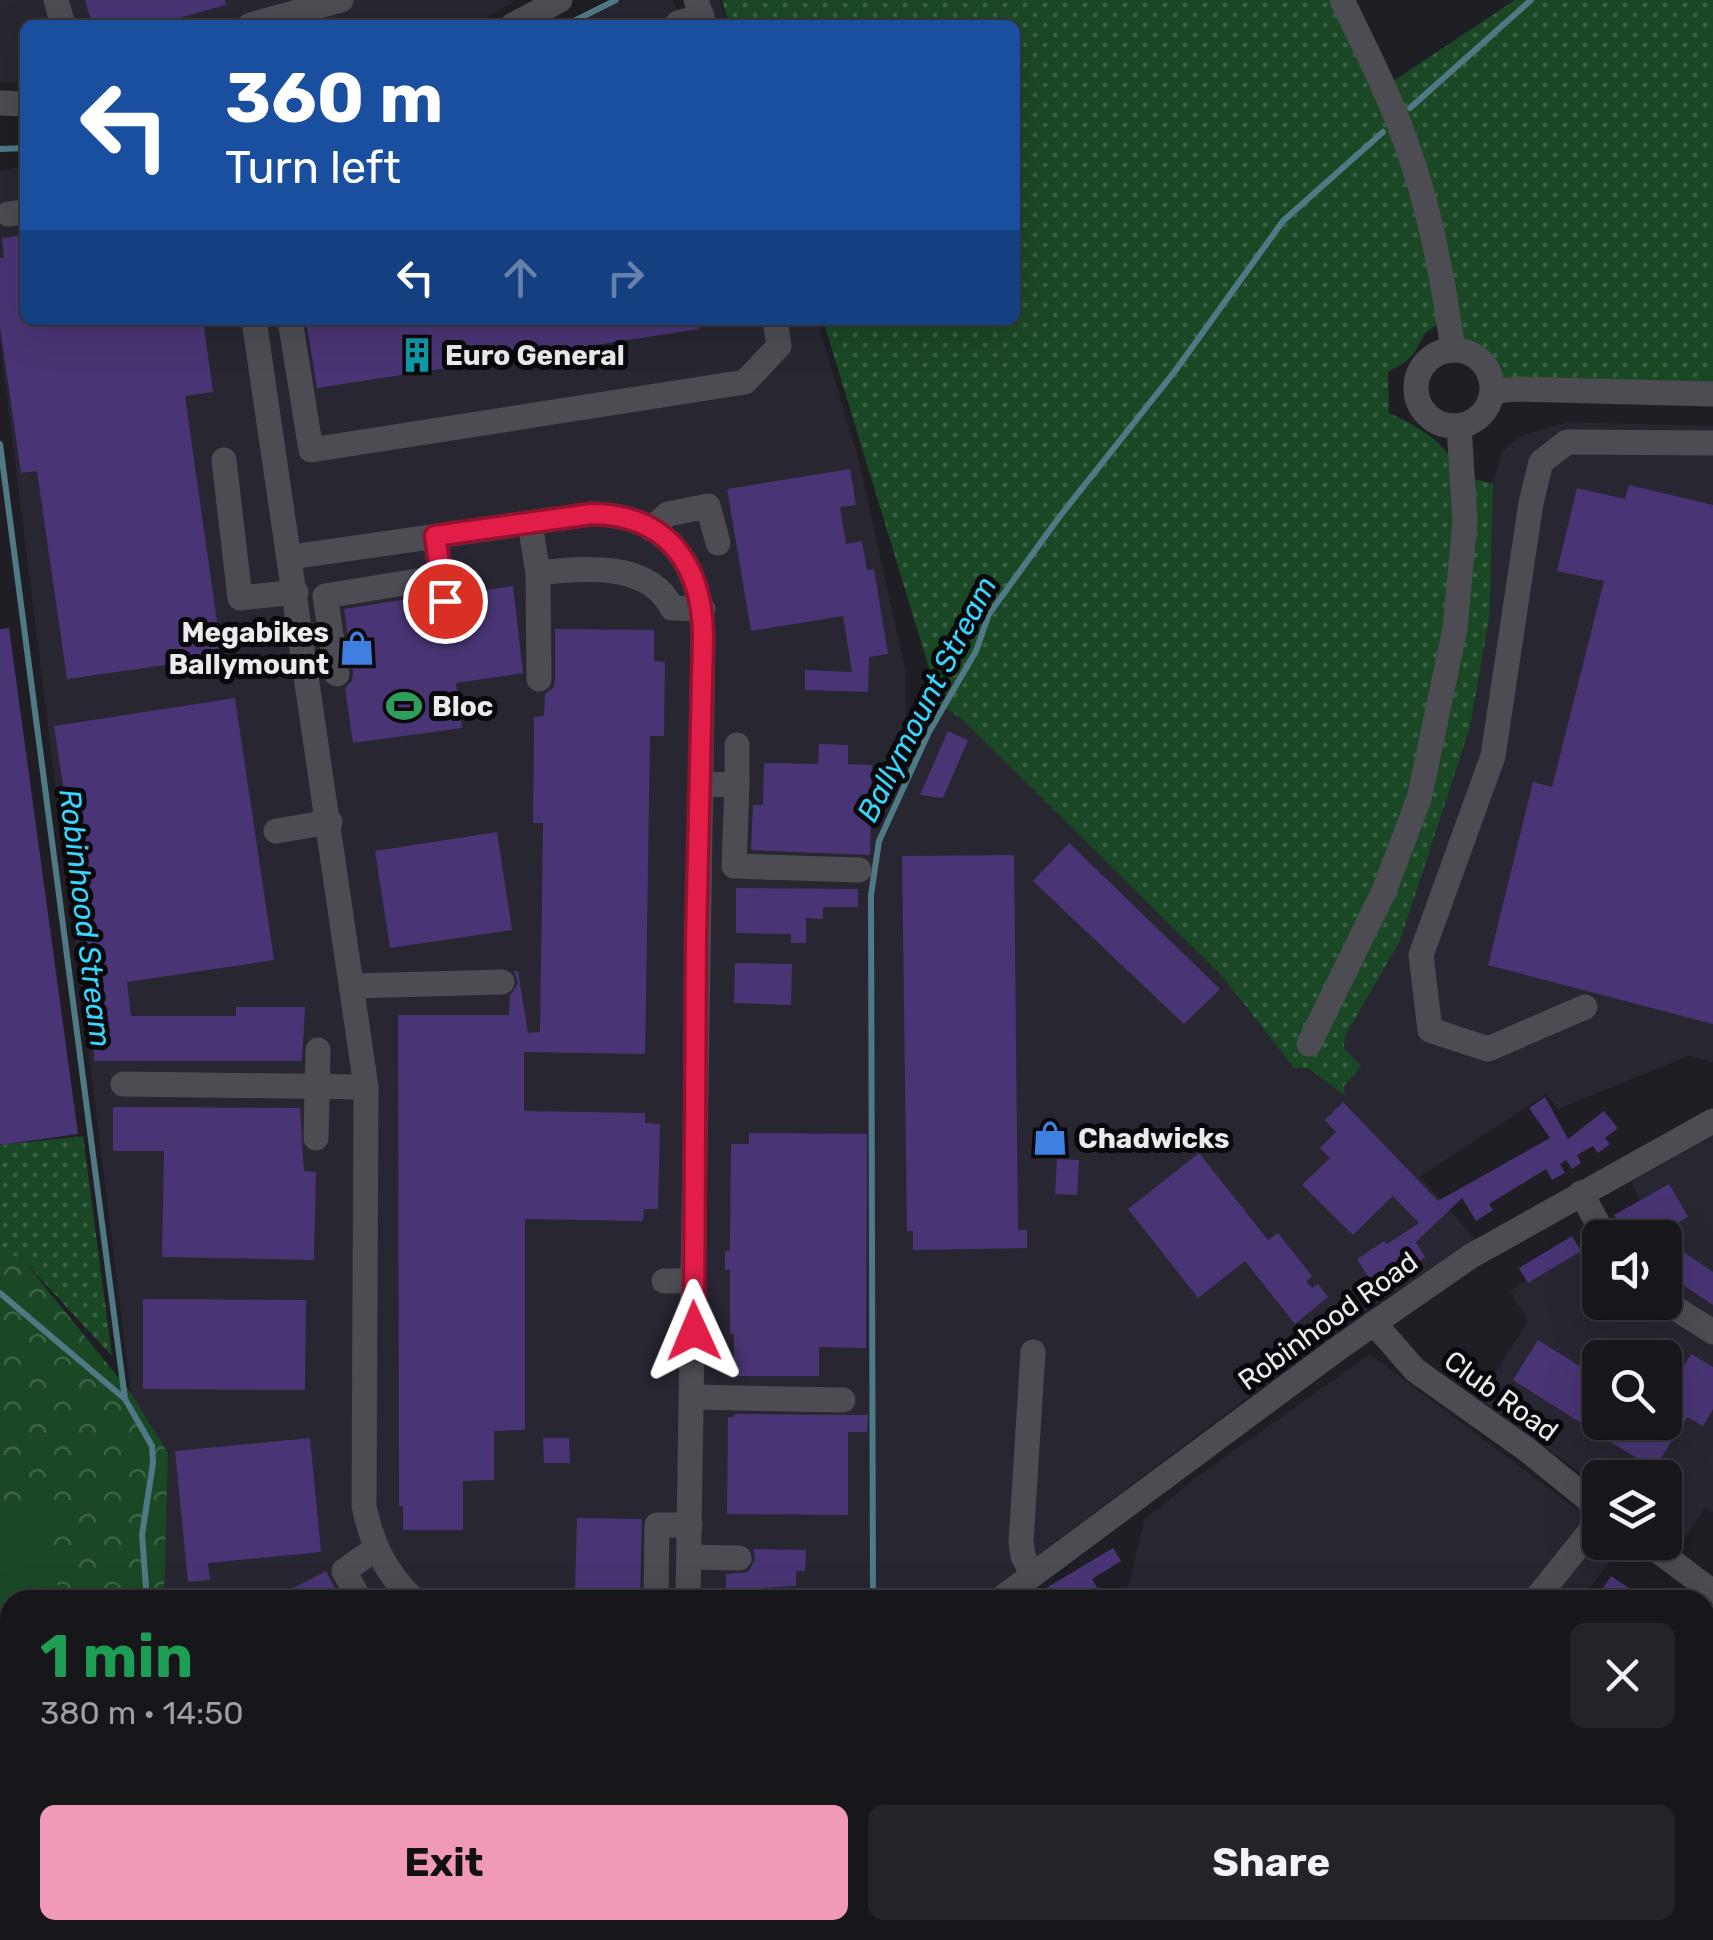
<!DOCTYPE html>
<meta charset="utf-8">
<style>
:root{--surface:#17161b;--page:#242328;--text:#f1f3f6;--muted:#9e9fa3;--line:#36353a;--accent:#f09ab7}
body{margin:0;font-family:Rubik,sans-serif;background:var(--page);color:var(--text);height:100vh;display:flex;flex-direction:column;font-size:38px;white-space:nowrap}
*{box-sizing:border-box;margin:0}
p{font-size:32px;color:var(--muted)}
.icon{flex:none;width:55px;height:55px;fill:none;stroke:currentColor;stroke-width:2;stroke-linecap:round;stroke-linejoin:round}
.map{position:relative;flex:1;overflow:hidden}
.side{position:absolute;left:0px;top:1590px;width:1715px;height:350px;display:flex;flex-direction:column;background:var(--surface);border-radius:30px 30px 0 0;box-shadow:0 10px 40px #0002,0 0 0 2px var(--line)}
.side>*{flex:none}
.hud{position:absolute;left:20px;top:20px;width:1000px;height:305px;border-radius:15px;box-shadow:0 10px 40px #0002,0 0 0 2px var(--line);background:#1a4fa0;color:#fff;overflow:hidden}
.buttons{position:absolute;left:1582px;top:1220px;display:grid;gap:20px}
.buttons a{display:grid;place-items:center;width:100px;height:100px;border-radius:15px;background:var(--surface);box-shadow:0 10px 40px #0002,0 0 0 2px var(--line);font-size:50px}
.pin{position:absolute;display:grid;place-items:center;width:85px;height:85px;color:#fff;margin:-42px;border:5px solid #fff;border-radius:50%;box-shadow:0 2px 10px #0007}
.me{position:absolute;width:110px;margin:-55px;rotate:359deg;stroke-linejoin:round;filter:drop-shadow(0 0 8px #0008)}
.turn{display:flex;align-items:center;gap:35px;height:210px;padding:0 40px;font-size:45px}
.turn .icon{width:130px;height:130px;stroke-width:2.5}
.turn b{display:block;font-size:70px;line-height:85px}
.lanes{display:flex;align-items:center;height:95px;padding:0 40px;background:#0003;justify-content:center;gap:50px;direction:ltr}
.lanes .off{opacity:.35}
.round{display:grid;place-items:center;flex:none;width:105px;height:105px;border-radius:15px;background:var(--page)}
.head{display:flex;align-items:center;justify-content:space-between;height:170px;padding:0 40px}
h1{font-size:60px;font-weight:700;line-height:75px;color:#1e9e55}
.button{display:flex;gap:20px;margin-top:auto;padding:20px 40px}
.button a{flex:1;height:115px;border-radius:15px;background:var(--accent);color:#111;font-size:40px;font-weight:700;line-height:115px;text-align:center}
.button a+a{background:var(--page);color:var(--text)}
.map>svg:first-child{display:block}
.built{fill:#282631;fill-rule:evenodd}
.grass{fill:url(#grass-dots)}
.park{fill:url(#park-crowns)}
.garden{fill:#1a4825}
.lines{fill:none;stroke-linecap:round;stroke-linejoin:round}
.stream{stroke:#4f7a85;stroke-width:6}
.building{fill:#493575}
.minor{stroke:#4d4c52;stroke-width:25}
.route-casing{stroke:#92132f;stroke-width:25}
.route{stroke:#e11d48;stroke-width:18}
.labels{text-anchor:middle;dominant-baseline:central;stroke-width:10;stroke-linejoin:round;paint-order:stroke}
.poi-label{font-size:28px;font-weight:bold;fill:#ebeaee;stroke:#09080b;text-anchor:start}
.street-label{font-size:28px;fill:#ebeaee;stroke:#09080b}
.water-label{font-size:30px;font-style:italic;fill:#37d6fc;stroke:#09080b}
</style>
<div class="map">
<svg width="1713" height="1940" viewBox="0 0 1713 1940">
<defs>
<pattern id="grass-dots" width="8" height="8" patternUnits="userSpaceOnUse" patternTransform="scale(2.5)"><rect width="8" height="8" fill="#1a4825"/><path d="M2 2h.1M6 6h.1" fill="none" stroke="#3b6345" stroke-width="1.8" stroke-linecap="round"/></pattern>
<pattern id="park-crowns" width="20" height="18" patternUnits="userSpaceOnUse" patternTransform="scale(2.5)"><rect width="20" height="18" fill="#1a4825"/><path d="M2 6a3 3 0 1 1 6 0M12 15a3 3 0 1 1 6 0" fill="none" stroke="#3b6345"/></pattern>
</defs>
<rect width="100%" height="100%" fill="#1f1e24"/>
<g class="built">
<polygon points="0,0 516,0 475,25 25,25 25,84 0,82"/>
<polygon points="623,0 672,0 678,10 707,0 720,0 727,25 575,25"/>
<polygon points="25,167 25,320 817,320 859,461 906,673 906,766 940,704 962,719 1223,977 1294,1068 1307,1068 1344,1095 1345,1036 1400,941 1470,727 1490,614 1493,483 1502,452 1518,437 1567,422 1713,426 1713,1062 1688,1056 1558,1109 1546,1094 1420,1177 1477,1241 1355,1317 994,1588 969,1600 164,1600 168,1453 131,1393 0,341 0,170"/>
<path d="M1713,1136V1512L1705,1508L1676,1551L1665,1542V1478H1600V1542L1623,1543L1581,1600H1124L1145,1519L1198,1476L1370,1354L1575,1508L1592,1482L1479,1398L1528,1321L1510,1291L1600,1238V1302H1665V1238L1602,1237L1621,1227H1645L1648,1231L1654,1227L1631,1182ZM1600,1358H1665V1422H1600Z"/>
<polygon points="1705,1773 1713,1782 1713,1940 946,1940 939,1930 1705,1930"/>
<polygon points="0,1786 10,1787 10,1930 579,1930 576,1940 0,1940"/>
</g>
<g class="grass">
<path d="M722,0H1338L1383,88L1515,0H1713V394L1493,392C1491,371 1482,356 1461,350L1449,323C1424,327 1425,335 1414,353C1408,362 1397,367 1388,372L1389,413C1407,421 1422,429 1437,442C1463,466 1453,477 1493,483L1490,614L1470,727L1400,941L1345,1036L1344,1048L1361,1066L1344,1086L1345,1096L1308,1068H1294L1223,977L962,719L940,704L823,320H1015V25H729Z"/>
<polygon points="83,1136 112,1356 23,1260 0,1250 0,1145"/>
<polygon points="640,1930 789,1930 799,1940 640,1940"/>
</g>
<polygon class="park" points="0,1249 23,1260 131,1393 168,1453 164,1600 10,1600 10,1789 0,1787"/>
<polygon class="garden" points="45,1505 60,1600 10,1600 10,1644 0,1646 0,1512"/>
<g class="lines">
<g class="stream">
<polyline points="566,25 616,0"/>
<polyline points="1410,108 1531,0"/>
<polyline points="0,149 25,148"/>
<polyline points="0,444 125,1399"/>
<polyline points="0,1293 125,1399 152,1446 153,1463 142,1535 147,1600"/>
<polyline points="873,1600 871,895 879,841 929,732 976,651 989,614 1060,516 1175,371 1283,221 1383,132"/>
<polyline points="771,1930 783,1940"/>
<polyline points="909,1940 916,1936 923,1940"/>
</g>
</g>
<g class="building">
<polygon points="85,0 225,0 226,5 153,25 92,25"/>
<polygon points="25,235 25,320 203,320 213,392 185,396 222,657 67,679 37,471 21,473 0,327 0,258 4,258 2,238"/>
<polygon points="306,320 698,320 699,329 317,388"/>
<polygon points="850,469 856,505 840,507 846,544 862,541 867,570 874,569 888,654 869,657 868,692 805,690 805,670 852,672 843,616 751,631 727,489"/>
<polygon points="1629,485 1713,505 1713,1024 1488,965 1533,782 1552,787 1604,581 1557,571 1577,488 1625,499"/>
<polygon points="513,586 523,673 456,683 462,728 353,743 345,688 352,681 353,672 344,609 428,596 433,612 447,617 460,608 460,594"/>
<polygon points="9,628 78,1134 0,1145 0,629"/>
<polygon points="555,629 654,630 654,661 665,662 664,736 650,736 645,1054 524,1052 524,1111 645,1113 645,1123 660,1124 658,1209 644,1209 643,1221 525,1219 525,1430 494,1431 494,1480 463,1481 463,1530 403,1530 403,1506 399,1506 398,1015 509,1015 510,996 518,983 514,971 518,971 528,1033 540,1032 543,823 533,823 534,717 544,716 545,694 553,688 555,680"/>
<polygon points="235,698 274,960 127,982 131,1016 236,1016 236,1007 305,1007 302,1061 94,1061 94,1016 98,1016 54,726"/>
<polygon points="948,731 968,740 943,798 920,795"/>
<polygon points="819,744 848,745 848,764 872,765 870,855 751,850 753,805 763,805 764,763 818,764"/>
<polygon points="497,832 512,930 390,948 375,851"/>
<polygon points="1069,843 1220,989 1184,1024 1033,881"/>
<polygon points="1014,855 1018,1230 1027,1230 1027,1248 913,1250 913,1231 907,1231 902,856"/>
<polygon points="736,888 858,889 858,907 823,907 823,919 806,918 806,943 791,943 791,934 736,933"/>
<polygon points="735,963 792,964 791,1005 734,1003"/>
<polygon points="1545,1097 1568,1139 1604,1111 1618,1128 1605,1138 1610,1144 1598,1153 1593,1146 1577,1155 1581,1163 1572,1169 1566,1160 1560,1164 1565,1173 1552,1180 1546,1169 1489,1204 1493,1210 1476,1221 1462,1198 1416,1242 1425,1257 1376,1289 1357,1259 1384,1241 1387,1244 1419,1223 1393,1196 1353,1235 1302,1185 1330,1158 1320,1148 1336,1132 1325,1120 1343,1102 1438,1201 1550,1138 1529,1108"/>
<polygon points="113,1107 300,1108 304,1171 316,1172 314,1260 162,1257 164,1151 113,1151"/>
<polygon points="749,1133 867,1134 866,1348 819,1347 819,1376 734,1376 734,1334 730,1334 730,1270 725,1270 725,1251 730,1251 731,1144 749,1144"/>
<polygon points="1199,1153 1268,1240 1278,1233 1312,1276 1306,1281 1312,1288 1318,1284 1328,1297 1295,1324 1245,1261 1198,1298 1128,1209"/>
<polygon points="1057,1159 1079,1160 1077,1195 1055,1194"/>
<polygon points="1669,1184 1688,1217 1665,1230 1665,1220 1627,1238 1614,1215"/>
<polygon points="1572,1236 1581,1251 1528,1283 1519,1268"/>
<polygon points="1665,1240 1713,1272 1713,1305 1665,1273"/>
<polygon points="143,1299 306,1300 305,1390 143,1389"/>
<polygon points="1538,1340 1600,1379 1600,1422 1665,1422 1665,1398 1691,1354 1713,1367 1713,1409 1703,1426 1687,1417 1654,1469 1513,1380"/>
<polygon points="734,1414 868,1415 867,1432 848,1432 848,1515 727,1514 728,1417 734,1417"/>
<polygon points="310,1438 321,1552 208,1563 210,1580 188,1582 175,1451"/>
<polygon points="543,1438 569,1438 570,1463 544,1463"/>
<polygon points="577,1518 642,1519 640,1600 583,1600 583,1589 575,1588"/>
<polygon points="1113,1548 1121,1561 1092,1579 1104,1600 1083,1600 1076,1588 1056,1600 1026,1600"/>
<polygon points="753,1549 806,1550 805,1571 796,1571 796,1586 762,1588 762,1600 726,1600 726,1574 748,1572 755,1559"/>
<polygon points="326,1571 341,1600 270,1600"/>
<polygon points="1611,1576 1632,1590 1625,1600 1595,1600"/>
</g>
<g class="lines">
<g class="minor">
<polyline points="56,0 63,25"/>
<polyline points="696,0 704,25"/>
<path d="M1342,0C1364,46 1388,92 1405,140C1430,208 1443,279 1453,350"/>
<polyline points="678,23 702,16"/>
<polyline points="250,25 341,0"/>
<polyline points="513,25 560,0"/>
<polyline points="0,103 25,104"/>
<polyline points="8,214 25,212"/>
<path d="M254,320L366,1087L364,1506C372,1544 385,1572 414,1600"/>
<polyline points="290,320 311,450 745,382 779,346 775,320"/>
<circle cx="1454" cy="388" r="38"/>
<polyline points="1493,392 1514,389 1713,394"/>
<polyline points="224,460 240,598 296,592"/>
<path d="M530,523L538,573C583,568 649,561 672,608L703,609"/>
<polyline points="651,529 668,514 708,506 718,543"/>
<polyline points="435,537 445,601"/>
<path d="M291,557L591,514C669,514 702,566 703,638L688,1600"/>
<polyline points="538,573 539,679"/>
<polyline points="337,674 325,596 441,577"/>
<polyline points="700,784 737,785 734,866 859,870"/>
<polyline points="737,785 737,745"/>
<polyline points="276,831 330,822"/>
<polyline points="353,986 502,982"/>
<polyline points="1585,1007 1488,1049 1430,1030 1421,955 1493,756 1531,503 1541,462 1567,442 1713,443"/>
<polyline points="1309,1044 1384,891 1419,799 1455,629 1465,521 1459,426"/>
<polyline points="123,1084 366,1087"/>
<polyline points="316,1138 318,1050"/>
<polyline points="1581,1193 1606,1238"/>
<polyline points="664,1281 693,1281"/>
<polyline points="1665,1302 1713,1332"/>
<polyline points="1374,1323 1415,1370 1526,1449 1600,1509"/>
<polyline points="693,1397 843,1400"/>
<polyline points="1646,1542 1713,1592"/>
<polyline points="689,1557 739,1558"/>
<polyline points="1032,1574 1023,1556 1021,1542 1033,1352"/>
<polyline points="360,1600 344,1571 375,1549"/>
<polyline points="656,1600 657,1525 690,1525"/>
<polyline points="999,1600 1340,1347 1471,1256 1713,1121"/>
<polyline points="1535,1600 1600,1519"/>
<polyline points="0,1802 10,1808"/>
<polyline points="1705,1814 1713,1823"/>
<polyline points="230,1930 242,1937"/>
<polyline points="1466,1930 1474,1940"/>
<polyline points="605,1940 607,1930"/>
<polyline points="1688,1940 1700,1930"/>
</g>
</g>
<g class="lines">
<defs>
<path id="route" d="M445,601L435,536L591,514C668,514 703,566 703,638L696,940L694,1331"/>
</defs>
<use href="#route" class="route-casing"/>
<use href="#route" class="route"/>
</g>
<defs>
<symbol id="building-bare" viewBox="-9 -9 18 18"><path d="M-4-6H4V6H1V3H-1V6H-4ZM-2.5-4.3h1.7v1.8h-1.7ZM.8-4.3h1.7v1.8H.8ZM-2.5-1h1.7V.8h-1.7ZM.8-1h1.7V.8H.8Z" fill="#0f9aa8" stroke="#09080b" stroke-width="2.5" paint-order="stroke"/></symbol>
<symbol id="shop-bare" viewBox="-9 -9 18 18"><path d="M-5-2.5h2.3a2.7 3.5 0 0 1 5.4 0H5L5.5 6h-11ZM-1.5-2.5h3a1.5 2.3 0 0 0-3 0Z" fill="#3f7fe0" stroke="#09080b" stroke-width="2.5" paint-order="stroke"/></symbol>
<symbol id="stadium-bare" viewBox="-9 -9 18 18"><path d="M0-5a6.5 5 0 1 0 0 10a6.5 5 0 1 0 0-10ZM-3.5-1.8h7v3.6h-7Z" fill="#2e9e5b" stroke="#09080b" stroke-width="2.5" paint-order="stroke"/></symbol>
</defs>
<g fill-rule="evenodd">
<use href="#building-bare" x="392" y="330" width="50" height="50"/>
<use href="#shop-bare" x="332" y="623" width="50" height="50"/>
<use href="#stadium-bare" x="379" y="681" width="50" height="50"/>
<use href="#shop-bare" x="1025" y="1113" width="50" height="50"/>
</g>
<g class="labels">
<g class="poi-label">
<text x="445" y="355">Euro General</text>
<text x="329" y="632" text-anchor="end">Megabikes<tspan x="329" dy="32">Ballymount</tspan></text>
<text x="432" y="706">Bloc</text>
<text x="1078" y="1138">Chadwicks</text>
</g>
<g class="street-label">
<text transform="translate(1328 1321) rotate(-36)">Robinhood Road</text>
<text transform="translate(1501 1396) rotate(36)">Club Road</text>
</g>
<g class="water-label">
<text transform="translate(927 699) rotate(-63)">Ballymount Stream</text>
<text transform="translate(85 918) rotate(83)">Robinhood Stream</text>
</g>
</g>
</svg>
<div class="buttons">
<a><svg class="icon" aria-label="sound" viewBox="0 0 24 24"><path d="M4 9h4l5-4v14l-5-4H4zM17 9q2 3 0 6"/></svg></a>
<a><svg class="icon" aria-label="search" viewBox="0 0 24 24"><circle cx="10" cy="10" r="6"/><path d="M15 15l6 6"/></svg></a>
<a><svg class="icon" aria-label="layers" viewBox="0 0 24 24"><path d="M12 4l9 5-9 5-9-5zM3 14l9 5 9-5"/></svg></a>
</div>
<div class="pin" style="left:445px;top:601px;background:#d93025"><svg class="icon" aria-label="arrive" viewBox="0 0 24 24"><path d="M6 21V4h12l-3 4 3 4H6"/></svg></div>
<svg class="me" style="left:694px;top:1331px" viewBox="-20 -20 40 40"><path d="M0-17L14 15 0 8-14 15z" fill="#e11d48" stroke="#fff" stroke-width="4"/></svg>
<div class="hud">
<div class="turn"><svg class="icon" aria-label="left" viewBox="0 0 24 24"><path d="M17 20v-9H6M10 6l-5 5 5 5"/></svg><div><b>360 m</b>Turn left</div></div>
<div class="lanes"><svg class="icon" aria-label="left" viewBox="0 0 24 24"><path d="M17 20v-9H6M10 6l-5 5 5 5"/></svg><svg class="icon off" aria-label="ahead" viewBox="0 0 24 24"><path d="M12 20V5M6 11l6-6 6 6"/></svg><svg class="icon off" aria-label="right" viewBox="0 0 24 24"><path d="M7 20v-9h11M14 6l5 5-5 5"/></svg></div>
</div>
<section class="side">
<div class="head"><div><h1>1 min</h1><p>380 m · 14:50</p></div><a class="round"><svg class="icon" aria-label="close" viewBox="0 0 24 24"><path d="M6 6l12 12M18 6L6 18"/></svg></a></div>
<div class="button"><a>Exit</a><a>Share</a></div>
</section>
</div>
